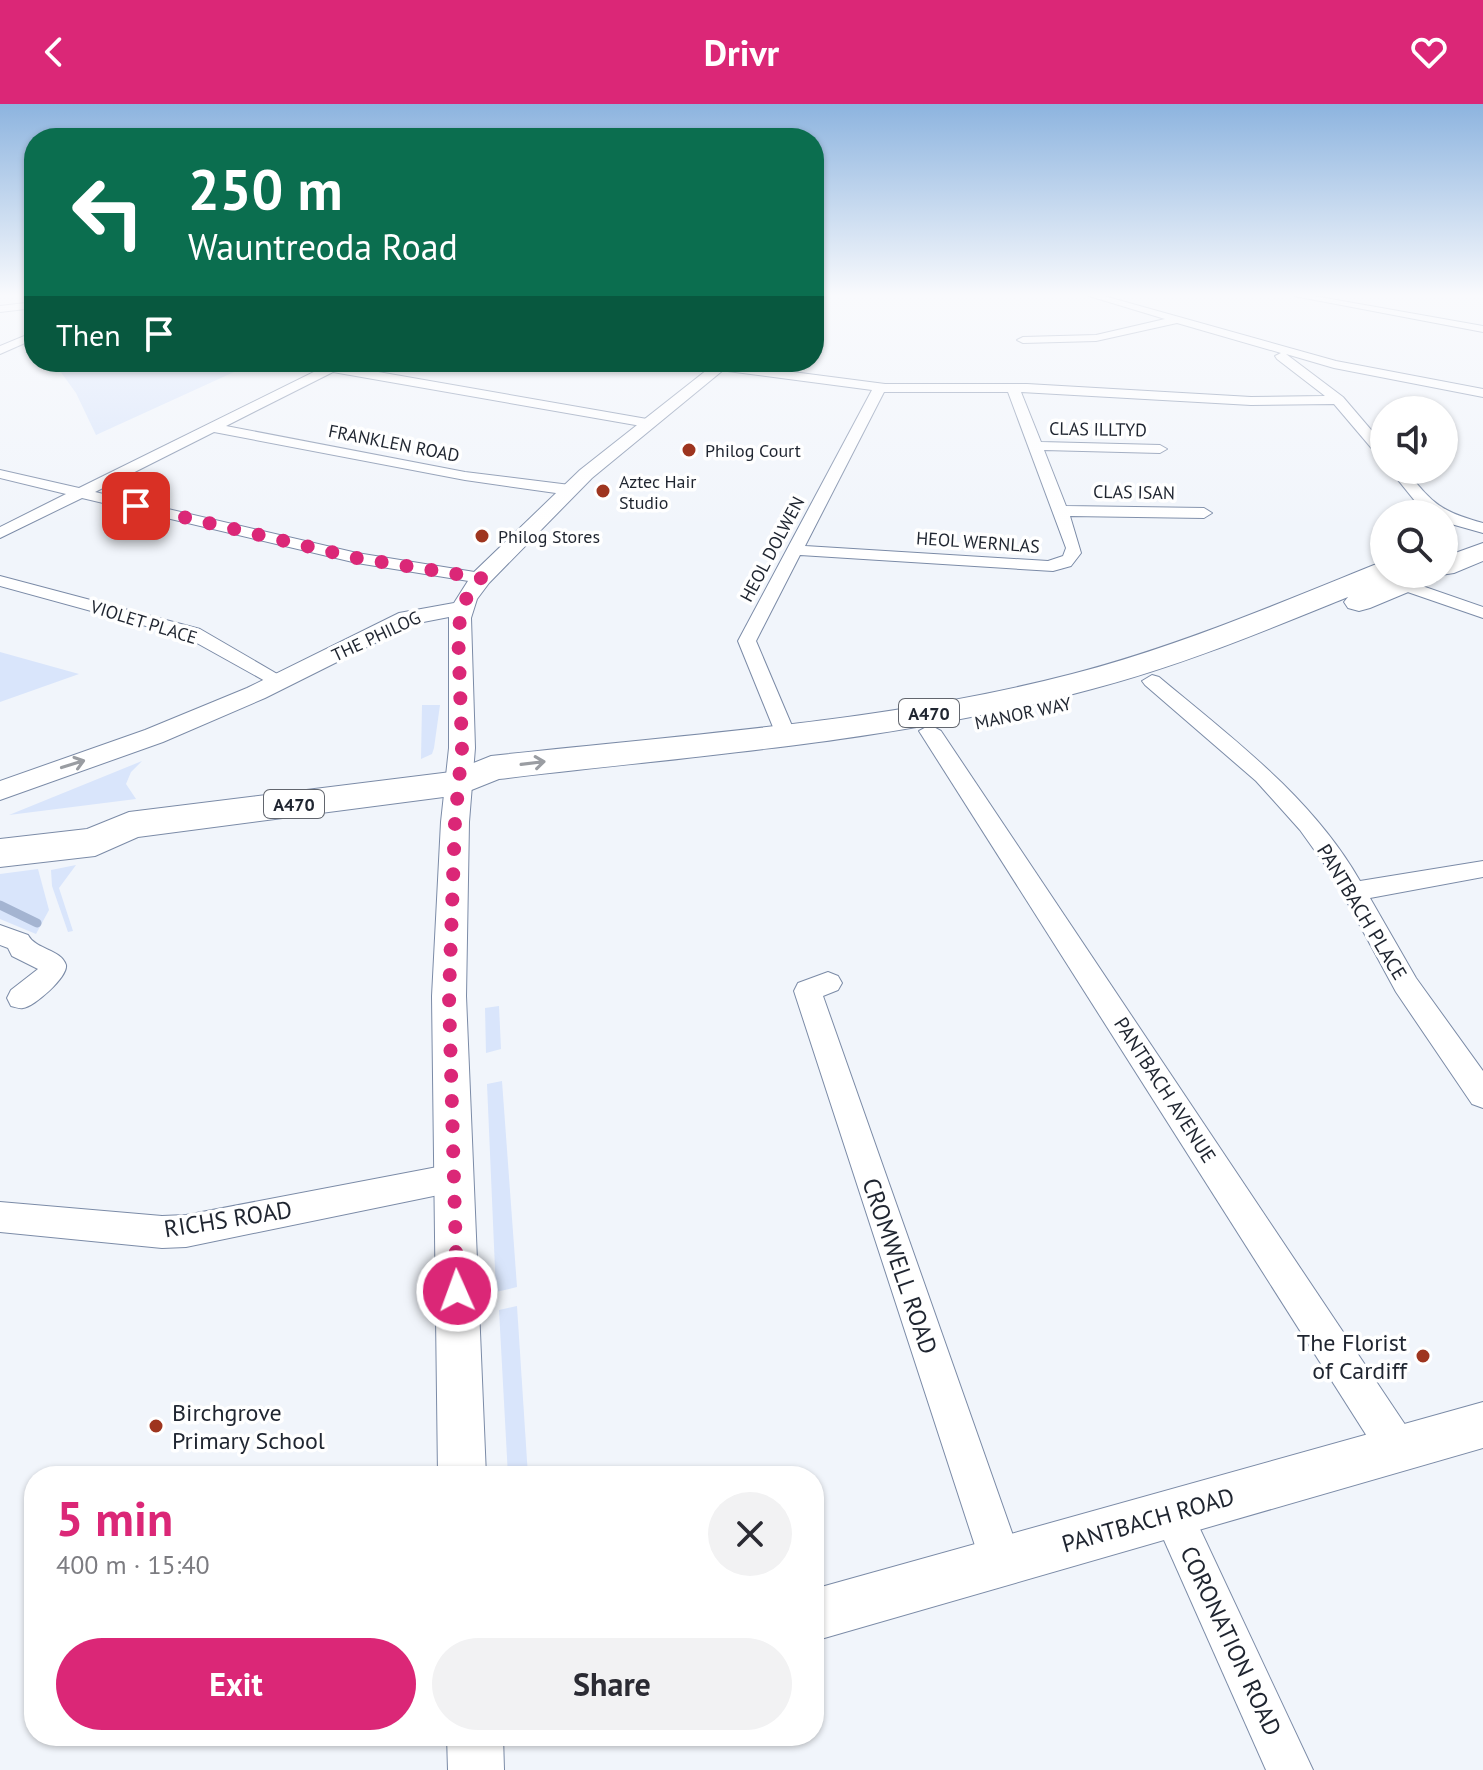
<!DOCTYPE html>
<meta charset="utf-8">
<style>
:root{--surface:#fff;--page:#f2f2f3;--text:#2b2b33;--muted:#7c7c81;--accent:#db2777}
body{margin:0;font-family:"PT Sans",sans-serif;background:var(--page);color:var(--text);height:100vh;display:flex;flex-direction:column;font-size:30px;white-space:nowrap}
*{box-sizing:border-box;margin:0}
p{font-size:26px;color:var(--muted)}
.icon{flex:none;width:44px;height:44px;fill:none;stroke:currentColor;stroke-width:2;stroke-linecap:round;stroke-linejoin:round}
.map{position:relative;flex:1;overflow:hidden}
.panel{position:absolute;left:24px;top:1362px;width:800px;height:280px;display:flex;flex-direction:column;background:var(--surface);border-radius:32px;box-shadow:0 2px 6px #0004}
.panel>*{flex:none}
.hud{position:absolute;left:24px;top:24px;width:800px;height:244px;border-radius:32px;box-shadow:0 2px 6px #0004;background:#0b6e4f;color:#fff;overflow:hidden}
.fabs{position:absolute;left:1370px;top:292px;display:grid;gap:16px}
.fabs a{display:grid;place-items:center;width:88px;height:88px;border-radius:50%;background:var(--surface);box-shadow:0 2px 6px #0004;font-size:40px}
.pin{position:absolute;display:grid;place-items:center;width:68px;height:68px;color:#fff;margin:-34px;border-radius:16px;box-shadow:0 4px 12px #0006}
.me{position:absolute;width:88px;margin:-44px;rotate:358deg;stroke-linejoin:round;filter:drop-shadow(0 0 6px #0008)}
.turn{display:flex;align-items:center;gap:28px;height:168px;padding:0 32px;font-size:36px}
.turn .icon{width:104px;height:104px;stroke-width:2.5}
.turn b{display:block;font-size:56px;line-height:68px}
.then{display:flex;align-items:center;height:76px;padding:0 32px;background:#0003;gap:16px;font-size:30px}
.round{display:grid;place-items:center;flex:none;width:84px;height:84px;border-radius:42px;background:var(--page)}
.overview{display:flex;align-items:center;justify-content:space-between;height:136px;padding:0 32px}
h1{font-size:48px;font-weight:600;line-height:60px;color:var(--accent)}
.button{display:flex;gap:16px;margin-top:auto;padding:16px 32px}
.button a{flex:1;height:92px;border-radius:48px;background:var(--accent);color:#fff;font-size:32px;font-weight:600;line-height:92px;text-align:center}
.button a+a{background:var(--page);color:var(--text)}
header{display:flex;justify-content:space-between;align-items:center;height:104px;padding:0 32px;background:var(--accent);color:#fff;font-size:36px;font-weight:600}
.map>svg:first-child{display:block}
.green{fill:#d9e5fb}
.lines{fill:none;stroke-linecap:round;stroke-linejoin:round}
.stream{stroke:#a4b4d1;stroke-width:9}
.minor-casing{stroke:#7b8ba7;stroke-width:2}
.tertiary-casing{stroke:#7b8ba7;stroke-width:2}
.trunk-casing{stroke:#7b8ba7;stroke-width:2}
.minor{fill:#fff;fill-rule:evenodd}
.tertiary{fill:#fff;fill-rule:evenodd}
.trunk{fill:#fff;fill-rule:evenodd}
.oneway{stroke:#9a9da2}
.route{stroke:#db2777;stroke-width:14;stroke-dasharray:0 25.2}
.poi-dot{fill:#9e351f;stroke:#fff;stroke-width:3}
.labels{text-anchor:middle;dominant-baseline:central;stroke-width:7;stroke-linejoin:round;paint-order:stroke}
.far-street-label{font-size:18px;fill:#1f2530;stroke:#fff}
.far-poi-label{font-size:18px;fill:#1f2530;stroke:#fff;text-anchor:start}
.shield{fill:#fff;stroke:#62666e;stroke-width:2}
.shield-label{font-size:18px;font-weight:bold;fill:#1f2530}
.street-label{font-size:20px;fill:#1f2530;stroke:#fff}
.near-street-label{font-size:24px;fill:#1f2530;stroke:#fff}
.near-poi-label{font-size:24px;fill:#1f2530;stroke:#fff;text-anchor:end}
</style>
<header><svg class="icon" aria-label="back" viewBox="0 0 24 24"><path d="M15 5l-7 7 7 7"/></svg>Drivr<svg class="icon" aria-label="heart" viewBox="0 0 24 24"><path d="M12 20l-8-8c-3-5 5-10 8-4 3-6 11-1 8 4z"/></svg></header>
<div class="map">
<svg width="1483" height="1666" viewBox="0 0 1483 1666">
<rect width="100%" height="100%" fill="#f1f5fb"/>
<g class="green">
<polygon points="63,258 256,258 96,331 76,289 60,267"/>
<polygon points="0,548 79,570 0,598"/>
<polygon points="422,601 440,601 434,644 432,650 421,655"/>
<polygon points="142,657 131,668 126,680 136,695 9,711"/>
<polygon points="76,761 59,784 73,827 68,828 52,782 51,766"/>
<polygon points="38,765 49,806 36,830 0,815 0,770"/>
<polygon points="499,902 501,945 486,949 485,904"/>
<polygon points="502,977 517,1183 496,1188 487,980"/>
<polygon points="517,1202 528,1372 508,1372 499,1206"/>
</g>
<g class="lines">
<polyline class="stream" points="0,801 37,819"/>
<defs>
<g id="minor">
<path d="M1089,192H1104L1336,257L1483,285V293L1334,264L1286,250L1343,293L1384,341V354L1379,353L1334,300L1251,301L1021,288L1041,338L1160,341L1167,345L1160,349L1044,346L1066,402L1204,404L1212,409L1204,414L1070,412L1081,449L1071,462L1053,467L800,451L756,537L795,629L784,635L777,633L738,537L872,286L689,262L683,258H717L885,280H1027L1251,293L1325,292L1277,255L1275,252L1281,249L1177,219L1096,237L1023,239L1017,236L1023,233L1096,231L1165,215ZM884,288H1008L1066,444L1063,452L1048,457L805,442Z"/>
<polygon points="1294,192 1314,192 1483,222 1483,228"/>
<polygon points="34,198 34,204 0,208 0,202"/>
<polygon points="34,228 34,235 0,250 0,242"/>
<polygon points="334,258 349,258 344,262 647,315 654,319 647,323 333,268 226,322 465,368 570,381 578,386 570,391 465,376 214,328 95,388 357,449 487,470 490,474 487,478 481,479 357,459 82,394 0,434 0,423 66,390 0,374 0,366 79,384"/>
<path d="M1390,366H1405C1434,400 1439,407 1483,419V429L1444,418V410L1423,407Z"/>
<polygon points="0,472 200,525 291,578 281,584 274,582 186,533 0,482"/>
<polygon points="1402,475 1483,503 1483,514 1396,484 1393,480 1396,476"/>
<path d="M1152,571L1159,573C1232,634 1312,693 1360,777L1483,757V773L1370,794L1416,874L1483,967V1004L1472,1000L1396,888L1333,772L1300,726L1256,677L1145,581L1142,577Z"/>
<polygon points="930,621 941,627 1412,1331 1417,1345 1412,1359 1398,1364 1384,1359 919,627"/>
<path d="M0,821L28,831C36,846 61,845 66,861C68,873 34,903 23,904C19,905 16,903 11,902L7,894L11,886L38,865L12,852L8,844L0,841Z"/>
<polygon points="828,868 838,872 842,879 838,886 823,892 1022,1457 1016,1472 1001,1478 986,1472 980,1457 794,887 798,879"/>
<polygon points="453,1060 464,1064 469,1074 464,1084 453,1088 186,1143 162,1144 0,1128 0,1098 162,1112 186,1111"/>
<polygon points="1172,1389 1186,1395 1313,1666 1266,1666 1152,1409 1158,1395"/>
</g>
<g id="tertiary">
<polygon points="814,192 827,192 814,199"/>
<polygon points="717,258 733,258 592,374 489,479 477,495 471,514 475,644 469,718 466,892 486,1372 438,1372 432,892 441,718 449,644 449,513 413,520 265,594 163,638 0,696 0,677 145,626 247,584 399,509 454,499 473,469 580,366"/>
<polygon points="1483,1298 1483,1344 814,1537 814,1485"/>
<polygon points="447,1632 503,1632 504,1666 448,1666"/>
</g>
<path id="trunk" d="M1483,439V457L1454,469L1441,471L1437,476L1370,504L1359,507L1348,504L1344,498L1348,493C1264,527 1180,562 1092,585C898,638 697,651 499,675L459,691L138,733L95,752L0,763V735L87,725L129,708L451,668L491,652C685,630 883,619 1072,570C1176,543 1275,501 1374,461L1384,458V470H1396L1394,473L1401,470H1444V453Z"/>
</defs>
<use href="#minor" class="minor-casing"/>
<use href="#tertiary" class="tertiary-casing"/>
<use href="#trunk" class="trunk-casing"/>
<use href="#minor" class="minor"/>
<use href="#tertiary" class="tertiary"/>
<use href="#trunk" class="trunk"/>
</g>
<defs><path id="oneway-shaft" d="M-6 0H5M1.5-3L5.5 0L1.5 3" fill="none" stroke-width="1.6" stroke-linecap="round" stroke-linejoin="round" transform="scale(2)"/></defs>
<g class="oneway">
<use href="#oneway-shaft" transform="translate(533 659) rotate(-7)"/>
<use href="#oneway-shaft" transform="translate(73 660) rotate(-17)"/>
</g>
<linearGradient id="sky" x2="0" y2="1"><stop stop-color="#8db4df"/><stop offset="0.45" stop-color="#f9fafd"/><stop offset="1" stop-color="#f9fafd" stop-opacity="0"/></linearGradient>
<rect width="1483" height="425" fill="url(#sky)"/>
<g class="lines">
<polyline class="route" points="136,402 357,454 481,474 466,495 458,525 462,644 455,718 449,892 457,1187"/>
</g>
<g class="poi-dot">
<circle cx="689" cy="346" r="8"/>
<circle cx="603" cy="387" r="8"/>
<circle cx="482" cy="432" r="8"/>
<circle cx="1423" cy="1252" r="8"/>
<circle cx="156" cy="1322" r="8"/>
</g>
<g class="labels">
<g class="far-street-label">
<text transform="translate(1098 325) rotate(1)">CLAS ILLTYD</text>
<text transform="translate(394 339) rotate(11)">FRANKLEN ROAD</text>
<text transform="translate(1134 388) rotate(1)">CLAS ISAN</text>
<text transform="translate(978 438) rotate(4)">HEOL WERNLAS</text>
<text transform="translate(772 445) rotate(-62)">HEOL DOLWEN</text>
<text transform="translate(144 518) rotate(17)">VIOLET PLACE</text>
<text transform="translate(376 532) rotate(-25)">THE PHILOG</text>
<text transform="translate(1023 609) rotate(-12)">MANOR WAY</text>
</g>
<g class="far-poi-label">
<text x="705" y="346">Philog Court</text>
<text x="619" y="377">Aztec Hair<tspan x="619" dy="21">Studio</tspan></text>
<text x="498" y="432">Philog Stores</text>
</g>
<g class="shield">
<rect x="899" y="595" width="60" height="28" rx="6"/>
<rect x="264" y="686" width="60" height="28" rx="6"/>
</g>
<g class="shield-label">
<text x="929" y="609">A470</text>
<text x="294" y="700">A470</text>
</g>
<g class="street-label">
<text transform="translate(1362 808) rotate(59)">PANTBACH PLACE</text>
<text transform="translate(1165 986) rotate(57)">PANTBACH AVENUE</text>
</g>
<g class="near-street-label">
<text transform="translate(228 1115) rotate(-9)">RICHS ROAD</text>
<text transform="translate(900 1162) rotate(71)">CROMWELL ROAD</text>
<text transform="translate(1148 1416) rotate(-16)">PANTBACH ROAD</text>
<text transform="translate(1231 1537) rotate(65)">CORONATION ROAD</text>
</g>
<g class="near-poi-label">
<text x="1407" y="1238">The Florist<tspan x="1407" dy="28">of Cardiff</tspan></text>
<text x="172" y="1308" text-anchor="start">Birchgrove<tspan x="172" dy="28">Primary School</tspan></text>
</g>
</g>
</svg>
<div class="fabs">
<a><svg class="icon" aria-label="sound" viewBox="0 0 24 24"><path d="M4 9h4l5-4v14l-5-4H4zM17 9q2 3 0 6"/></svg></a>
<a><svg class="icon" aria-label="search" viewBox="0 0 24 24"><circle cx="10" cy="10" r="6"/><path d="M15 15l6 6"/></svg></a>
</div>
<div class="pin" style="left:136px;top:402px;background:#d93025"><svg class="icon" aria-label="arrive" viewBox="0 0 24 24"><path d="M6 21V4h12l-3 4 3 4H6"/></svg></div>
<svg class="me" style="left:457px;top:1187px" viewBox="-20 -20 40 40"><circle r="17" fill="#db2777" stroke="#fff" stroke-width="3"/><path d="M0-11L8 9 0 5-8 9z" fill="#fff"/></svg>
<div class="hud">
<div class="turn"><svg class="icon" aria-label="left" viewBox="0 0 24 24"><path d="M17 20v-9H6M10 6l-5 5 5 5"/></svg><div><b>250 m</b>Wauntreoda Road</div></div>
<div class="then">Then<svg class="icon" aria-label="arrive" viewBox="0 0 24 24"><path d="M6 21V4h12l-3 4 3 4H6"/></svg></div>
</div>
<section class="panel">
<div class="overview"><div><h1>5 min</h1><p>400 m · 15:40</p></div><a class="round"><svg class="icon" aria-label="close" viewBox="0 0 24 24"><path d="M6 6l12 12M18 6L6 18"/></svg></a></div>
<div class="button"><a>Exit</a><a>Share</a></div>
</section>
</div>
